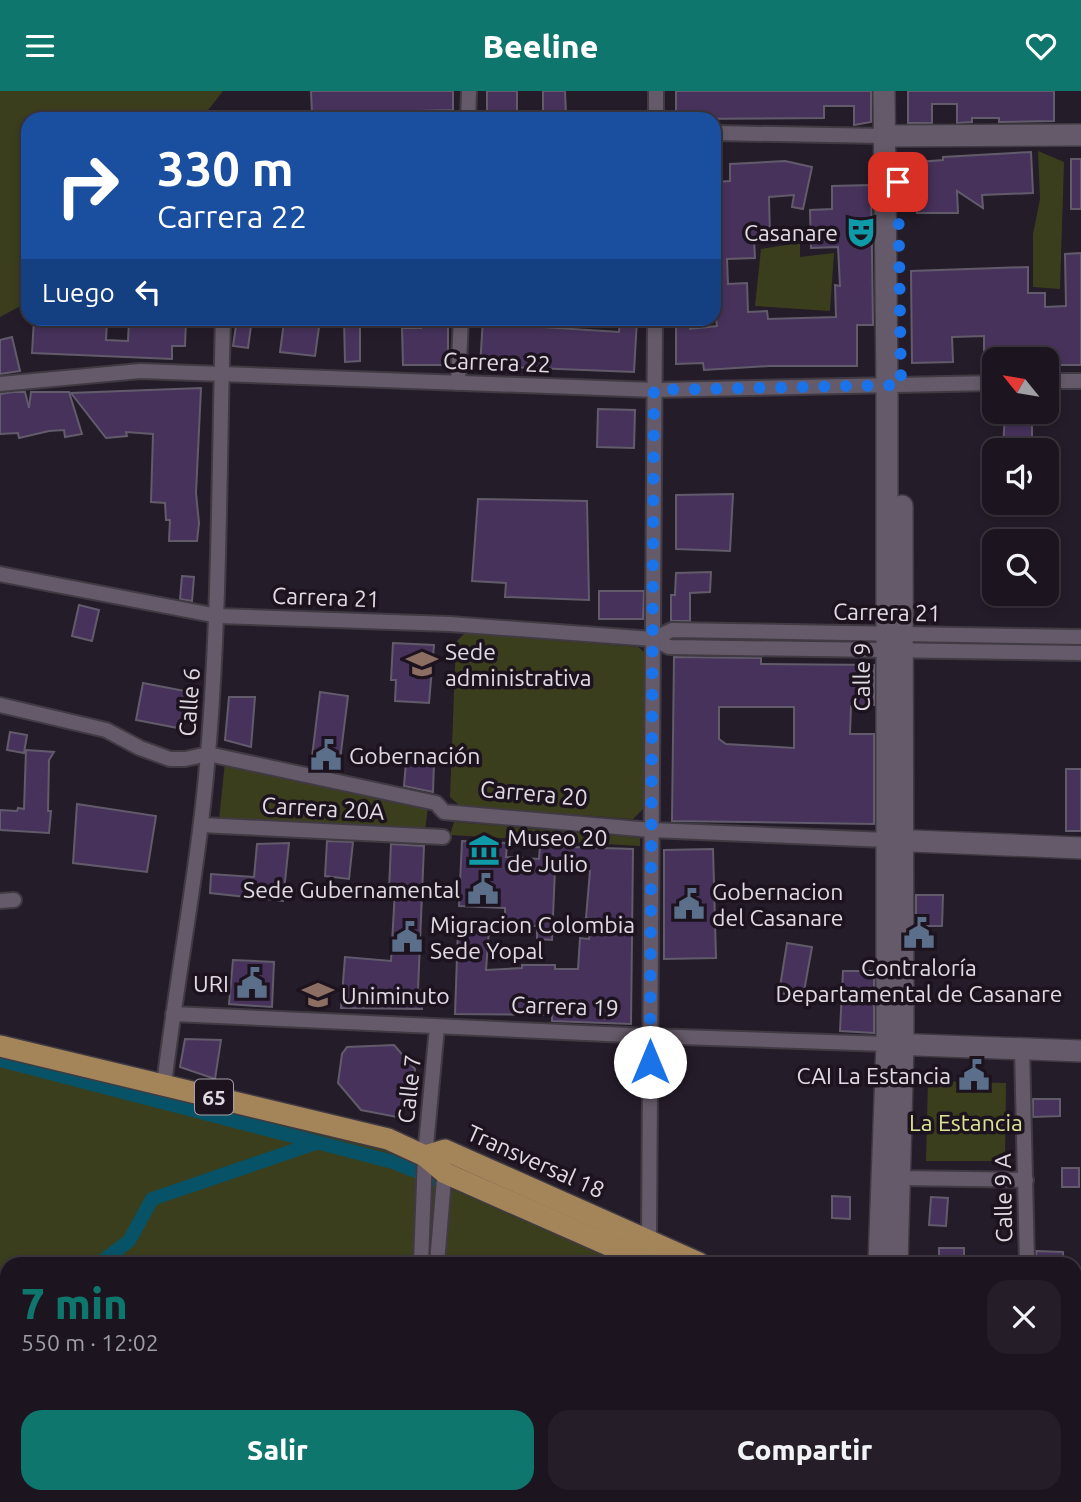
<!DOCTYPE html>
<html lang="es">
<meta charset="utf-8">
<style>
:root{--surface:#1c151f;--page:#251e28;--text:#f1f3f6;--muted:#a09fa4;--line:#3a343d;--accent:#0f766e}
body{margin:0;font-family:Ubuntu,sans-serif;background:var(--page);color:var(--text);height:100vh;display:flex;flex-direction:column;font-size:26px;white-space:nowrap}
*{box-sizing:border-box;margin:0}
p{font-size:23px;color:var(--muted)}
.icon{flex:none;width:38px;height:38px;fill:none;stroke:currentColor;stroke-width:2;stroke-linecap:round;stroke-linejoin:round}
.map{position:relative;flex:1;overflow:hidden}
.drawer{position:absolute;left:0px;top:1166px;width:1082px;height:247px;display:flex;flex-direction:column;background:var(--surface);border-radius:21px 21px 0 0;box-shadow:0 4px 10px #0003,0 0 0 2px var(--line)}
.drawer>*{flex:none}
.banner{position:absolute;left:21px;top:21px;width:700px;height:214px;border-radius:21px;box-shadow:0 4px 10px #0003,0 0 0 2px var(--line);background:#1a4fa0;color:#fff;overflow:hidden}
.needle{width:46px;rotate:300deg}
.tools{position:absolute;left:982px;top:256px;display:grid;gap:14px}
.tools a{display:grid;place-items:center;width:77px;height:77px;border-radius:14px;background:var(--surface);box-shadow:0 4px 10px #0003,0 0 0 2px var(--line);font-size:35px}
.pin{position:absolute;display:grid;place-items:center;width:60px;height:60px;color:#fff;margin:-30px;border-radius:14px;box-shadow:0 4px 10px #0006}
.me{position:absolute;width:77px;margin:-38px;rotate:0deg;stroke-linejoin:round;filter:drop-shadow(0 0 5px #0008)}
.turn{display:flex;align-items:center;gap:24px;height:147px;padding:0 21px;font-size:32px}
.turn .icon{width:91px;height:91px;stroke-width:2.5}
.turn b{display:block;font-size:49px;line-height:60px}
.then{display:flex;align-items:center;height:66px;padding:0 21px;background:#0003;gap:14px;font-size:26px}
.round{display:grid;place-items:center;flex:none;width:74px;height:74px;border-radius:21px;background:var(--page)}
.summary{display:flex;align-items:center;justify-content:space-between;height:119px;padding:0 21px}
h1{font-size:42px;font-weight:800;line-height:52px;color:var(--accent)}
.action{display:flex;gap:14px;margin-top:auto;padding:14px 21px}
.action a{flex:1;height:80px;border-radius:21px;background:var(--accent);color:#fff;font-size:28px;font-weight:800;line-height:80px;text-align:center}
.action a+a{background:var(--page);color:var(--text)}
header{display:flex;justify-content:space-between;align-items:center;height:91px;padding:0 21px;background:var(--accent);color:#fff;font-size:32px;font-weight:800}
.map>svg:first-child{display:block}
.green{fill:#3b3e1c}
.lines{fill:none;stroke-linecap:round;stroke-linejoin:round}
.canal{stroke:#075266;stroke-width:14}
.building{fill:#47325b;stroke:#625b6b;stroke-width:2;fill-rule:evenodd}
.street-casing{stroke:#403a43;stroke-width:18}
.secondary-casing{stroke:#403a43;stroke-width:24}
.primary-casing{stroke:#403a43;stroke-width:24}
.street{stroke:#655a69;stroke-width:14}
.secondary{stroke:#655a69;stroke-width:21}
.primary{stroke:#a4855a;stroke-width:21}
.route{stroke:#1a73e8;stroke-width:12;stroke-dasharray:0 21.6}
.labels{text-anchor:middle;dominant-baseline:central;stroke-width:7;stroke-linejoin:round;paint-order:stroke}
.shield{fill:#1c131f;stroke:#a59ea8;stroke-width:2}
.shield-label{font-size:21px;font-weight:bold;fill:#e0dae2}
.poi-label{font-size:23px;fill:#e0dae2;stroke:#1c131f;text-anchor:start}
.street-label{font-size:23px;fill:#e0dae2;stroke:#1c131f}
.park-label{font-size:23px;fill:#dae393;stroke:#1c131f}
</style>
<header><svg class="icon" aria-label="menu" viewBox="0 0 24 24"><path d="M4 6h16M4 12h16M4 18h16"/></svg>Beeline<svg class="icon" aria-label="heart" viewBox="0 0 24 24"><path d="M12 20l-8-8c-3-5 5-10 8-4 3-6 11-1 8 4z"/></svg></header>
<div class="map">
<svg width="1081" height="1411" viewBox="0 0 1081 1411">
<rect width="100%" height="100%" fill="#251c29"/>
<g class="green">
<polygon points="0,0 223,0 201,28 28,28 28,211 0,226"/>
<polygon points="1038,60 1064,71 1060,198 1033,196 1033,143 1040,108"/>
<polygon points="800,152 800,166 834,162 830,220 755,215 761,158"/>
<polygon points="465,542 638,556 644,561 645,716 633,728 460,715 450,706 456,551"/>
<polygon points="225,671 428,715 425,740 219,729"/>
<polygon points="454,731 640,747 640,755 450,744"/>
<polygon points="0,946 388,1041 692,1172 7,1172 7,1405 1044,1405 1048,1411 0,1411"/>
<polygon points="928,990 1006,992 1005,1070 926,1070"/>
</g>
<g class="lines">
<g class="canal">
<polyline points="0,969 393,1071 436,1088"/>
<polyline points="100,1172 129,1150 152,1108 316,1052"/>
<polyline points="0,1250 7,1245"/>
<polyline points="1005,1405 1010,1411"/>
</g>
</g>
<g class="building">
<polygon points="311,0 453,0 453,19 312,23"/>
<polygon points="487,0 517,0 517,25 487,26"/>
<polygon points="543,0 565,0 566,24 543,25"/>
<polygon points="676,0 871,0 871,31 854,34 854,15 824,15 824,27 676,28"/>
<polygon points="908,0 1054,0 1054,30 999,31 999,27 972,27 972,31 957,32 957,13 932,13 932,32 908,32"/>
<polygon points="1031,61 1033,102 982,104 983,117 957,100 958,122 917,122 918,71 943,69 943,66"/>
<rect x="1071" y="68" width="10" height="50"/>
<polygon points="785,70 812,76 803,118 792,116 794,104 769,106 770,147 754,148 755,167 727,168 728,193 747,192 748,221 767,220 768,228 836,226 835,194 840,195 838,156 811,157 810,119 832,118 832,95 871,94 873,234 857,234 857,275 769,275 704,279 703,272 676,273 676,228 690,228 690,238 717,235 714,214 714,91 730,90 730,73"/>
<polygon points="1081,162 1081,274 1046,274 1046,268 984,268 984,245 952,246 953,271 912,272 911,180 1028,176 1028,202 1045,202 1045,216 1066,215 1065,163"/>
<polygon points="34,228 89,228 107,230 106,249 128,250 129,228 186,228 185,255 172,255 172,268 32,262"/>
<polygon points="237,228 252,228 248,257 233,255"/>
<polygon points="344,228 360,228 360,270 345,271"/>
<polygon points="421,228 448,228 448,274 403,274 402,237 421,237"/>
<polygon points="483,228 527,228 527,235 619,241 620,228 637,228 634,281 480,275"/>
<polygon points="284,231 319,236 315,265 280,261"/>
<polygon points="12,246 20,280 0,283 0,249"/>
<polygon points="201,297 196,402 199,432 197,450 169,450 170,429 166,429 165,412 151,411 153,343 126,341 127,345 106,347 71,302"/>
<polygon points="13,301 25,301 29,317 31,301 69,301 82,343 65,346 64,339 49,340 19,347 18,342 0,343 0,303"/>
<polygon points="598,318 635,319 634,357 597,356"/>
<polygon points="1005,320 1032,320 1032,359 1003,359"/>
<polygon points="733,403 730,460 676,458 676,404"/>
<polygon points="478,408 587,410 589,509 505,506 506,492 472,490"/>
<polygon points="711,481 710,501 690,502 690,530 671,530 671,504 675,504 676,482"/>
<polygon points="182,485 194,486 192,510 180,508"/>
<polygon points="599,500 644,500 643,528 599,528"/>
<polygon points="79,514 99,519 92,550 72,545"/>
<polygon points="393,552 434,554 429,612 395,610 396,589 391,589"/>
<path d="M674,566L761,567V573L874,574V614L851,615L850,643H874V733L672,730ZM719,616H794V657L726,653L719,648Z"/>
<polygon points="143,592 190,601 183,638 136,629"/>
<polygon points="320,601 348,605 339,677 311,674"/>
<polygon points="229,606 255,606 251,656 225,649"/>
<polygon points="10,641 27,644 24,662 7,659"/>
<polygon points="26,659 54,661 49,669 48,720 51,720 49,742 0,739 0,719 17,720 18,717 24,718"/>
<polygon points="406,671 434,672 433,701 404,695"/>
<rect x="1066" y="678" width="15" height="62"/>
<polygon points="77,713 156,725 147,781 73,772"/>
<polygon points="327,750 353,751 349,788 325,785"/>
<polygon points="462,750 507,752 506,766 539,768 540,755 633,758 631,933 552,930 552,924 455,923 458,838 489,839 486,879 522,877 522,874 555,874 555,878 578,878 580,847 589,848 591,827 586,827 590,780 555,778 552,849 537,848 537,835 505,834 505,817 459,815"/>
<polygon points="289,752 283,810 210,802 211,783 254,786 257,753"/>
<polygon points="391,753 424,755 418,899 423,899 422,918 341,917 345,866 391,870 395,799 389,799"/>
<polygon points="713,758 716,867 664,868 664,759"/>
<polygon points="916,804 943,804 942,835 916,835"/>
<polygon points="787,852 812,856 803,906 779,902"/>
<polygon points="233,869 274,871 272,916 229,913"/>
<polygon points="843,880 874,880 874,942 840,940"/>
<polygon points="185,948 221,949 215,988 180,976"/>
<polygon points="394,954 415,978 412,1011 397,1026 361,1019 338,992 342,963 347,956"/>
<polygon points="1033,1008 1060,1008 1060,1025 1033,1026"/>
<rect x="1062" y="1077" width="17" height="19"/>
<polygon points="832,1105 850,1106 850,1128 832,1127"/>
<polygon points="931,1106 948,1107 946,1135 929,1134"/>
<rect x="939" y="1157" width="25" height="15"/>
<polygon points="1036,1160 1063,1161 1063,1172 1037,1172"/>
</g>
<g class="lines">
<defs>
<g id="street">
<polyline points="656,0 656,28"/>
<polyline points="468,28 469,0"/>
<polyline points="714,42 884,45"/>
<polyline points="1046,290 1081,290"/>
<polyline points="458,292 461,228"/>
<polyline points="0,293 140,280 655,299 994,292"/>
<polyline points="0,483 218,525 450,533 653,548 669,556 1081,562"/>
<polyline points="653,548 672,539 1081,546"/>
<polyline points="0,614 106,639 140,657 170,668 185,668 208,663 436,712 444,721 651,739 887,749"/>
<polyline points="201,734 443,746"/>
<polyline points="0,810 14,809"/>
<polyline points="173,923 650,945 887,953"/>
<polyline points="1022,958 1027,1172"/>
<path d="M164,994C177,884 199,774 208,663C220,518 219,373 223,228"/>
<polyline points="894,1080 900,1087 1026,1089"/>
<polyline points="646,1154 649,1148 655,228"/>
<polyline points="421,1172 425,1065 437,936"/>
<polyline points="437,1172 445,1076"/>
<polyline points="1074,1347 1081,1350"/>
<polyline points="0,1348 7,1341"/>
<polyline points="712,1405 724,1411"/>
<polyline points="196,1411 197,1405"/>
<polyline points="406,1411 406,1405"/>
<polyline points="422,1411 423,1405"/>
</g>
<g id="secondary">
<polyline points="884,45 1081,44"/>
<polyline points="889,749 1081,757"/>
<polyline points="891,953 1081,960"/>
<polyline points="879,1172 887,953 887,294 884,0"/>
<polyline points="897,1172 903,954 902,415"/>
<polyline points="1074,1190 1081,1190"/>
<polyline points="1074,1211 1081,1211"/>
</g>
<g id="primary">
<polyline points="0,955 388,1048 425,1065 445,1082 649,1172"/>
<polyline points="425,1065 445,1059 699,1172"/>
<polyline points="1030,1405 1034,1411"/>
</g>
</defs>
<use href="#street" class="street-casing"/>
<use href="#secondary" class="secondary-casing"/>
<use href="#primary" class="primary-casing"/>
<use href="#street" class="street"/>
<use href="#secondary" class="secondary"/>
<use href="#primary" class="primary"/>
</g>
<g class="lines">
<polyline class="route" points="650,971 654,299 901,294 898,91"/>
</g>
<defs>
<symbol id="theatre-bare" viewBox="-9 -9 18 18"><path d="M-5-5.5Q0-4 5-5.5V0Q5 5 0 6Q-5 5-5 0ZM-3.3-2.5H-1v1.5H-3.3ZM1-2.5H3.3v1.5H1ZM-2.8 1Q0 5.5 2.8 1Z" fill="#0f9aa8" stroke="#1c131f" stroke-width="2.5" paint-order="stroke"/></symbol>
<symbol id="university-bare" viewBox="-9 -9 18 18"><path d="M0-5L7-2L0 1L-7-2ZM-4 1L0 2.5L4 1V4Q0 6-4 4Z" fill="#8d6e63" stroke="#1c131f" stroke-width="2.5" paint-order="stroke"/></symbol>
<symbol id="civic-bare" viewBox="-9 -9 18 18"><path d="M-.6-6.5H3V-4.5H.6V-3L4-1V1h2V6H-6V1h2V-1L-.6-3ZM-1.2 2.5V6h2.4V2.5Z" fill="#5c6f8a" stroke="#1c131f" stroke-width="2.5" paint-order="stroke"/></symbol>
<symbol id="museum-bare" viewBox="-9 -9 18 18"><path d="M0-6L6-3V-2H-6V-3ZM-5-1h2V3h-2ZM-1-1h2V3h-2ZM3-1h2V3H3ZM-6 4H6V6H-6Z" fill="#0f9aa8" stroke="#1c131f" stroke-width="2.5" paint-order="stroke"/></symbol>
</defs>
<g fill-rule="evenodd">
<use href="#theatre-bare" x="839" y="119" width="44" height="44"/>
<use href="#university-bare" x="400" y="551" width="44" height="44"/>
<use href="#civic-bare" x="304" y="642" width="44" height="44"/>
<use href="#museum-bare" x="462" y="737" width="44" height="44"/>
<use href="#civic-bare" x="461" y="776" width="44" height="44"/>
<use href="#civic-bare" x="667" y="791" width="44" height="44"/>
<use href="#civic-bare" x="897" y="820" width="44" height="44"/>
<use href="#civic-bare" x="385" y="824" width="44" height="44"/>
<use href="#civic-bare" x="230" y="870" width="44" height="44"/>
<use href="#university-bare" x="296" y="882" width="44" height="44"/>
<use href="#civic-bare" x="952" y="962" width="44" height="44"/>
</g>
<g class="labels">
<rect class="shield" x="195" y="988.5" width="38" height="35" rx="5"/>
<g class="shield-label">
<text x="214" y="1006">65</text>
</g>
<g class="poi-label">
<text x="838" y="141" text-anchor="end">Casanare</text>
<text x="445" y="560">Sede<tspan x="445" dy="26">administrativa</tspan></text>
<text x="349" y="664">Gobernación</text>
<text x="507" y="746">Museo 20<tspan x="507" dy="26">de Julio</tspan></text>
<text x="460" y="798" text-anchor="end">Sede Gubernamental</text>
<text x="712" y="800">Gobernacion<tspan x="712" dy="26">del Casanare</tspan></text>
<text x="430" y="833">Migracion Colombia<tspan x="430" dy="26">Sede Yopal</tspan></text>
<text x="919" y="876" text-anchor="middle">Contraloría<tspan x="919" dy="26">Departamental de Casanare</tspan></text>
<text x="229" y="892" text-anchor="end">URI</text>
<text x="341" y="904">Uniminuto</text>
<text x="951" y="984" text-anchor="end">CAI La Estancia</text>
</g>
<g class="street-label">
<text transform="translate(497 271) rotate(2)">Carrera 22</text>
<text transform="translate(326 506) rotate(2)">Carrera 21</text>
<text transform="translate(887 521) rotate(1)">Carrera 21</text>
<text transform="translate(861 586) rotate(-90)">Calle 9</text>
<text transform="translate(189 611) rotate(-86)">Calle 6</text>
<text transform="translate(534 702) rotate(5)">Carrera 20</text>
<text transform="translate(323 717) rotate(3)">Carrera 20A</text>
<text transform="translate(565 915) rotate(2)">Carrera 19</text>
<text transform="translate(409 998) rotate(-84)">Calle 7</text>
<text transform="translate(536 1070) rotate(24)">Transversal 18</text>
<text transform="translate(1003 1107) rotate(-91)">Calle 9 A</text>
</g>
<g class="park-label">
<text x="966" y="1031">La Estancia</text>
</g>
</g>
</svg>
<div class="tools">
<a><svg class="needle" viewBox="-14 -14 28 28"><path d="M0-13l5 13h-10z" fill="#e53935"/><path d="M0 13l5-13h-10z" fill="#a09fa4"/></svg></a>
<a><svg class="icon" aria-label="sound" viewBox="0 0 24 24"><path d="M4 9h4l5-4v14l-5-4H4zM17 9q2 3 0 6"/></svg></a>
<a><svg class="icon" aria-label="search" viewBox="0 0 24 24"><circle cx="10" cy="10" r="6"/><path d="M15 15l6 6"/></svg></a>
</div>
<div class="pin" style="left:898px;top:91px;background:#d93025"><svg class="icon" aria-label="arrive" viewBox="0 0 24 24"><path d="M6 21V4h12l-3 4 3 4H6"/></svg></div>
<svg class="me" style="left:650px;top:971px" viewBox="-20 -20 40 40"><circle r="19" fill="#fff"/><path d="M0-13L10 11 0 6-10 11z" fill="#1a73e8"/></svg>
<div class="banner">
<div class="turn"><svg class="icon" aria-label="right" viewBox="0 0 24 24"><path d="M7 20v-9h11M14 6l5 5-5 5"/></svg><div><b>330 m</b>Carrera 22</div></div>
<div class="then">Luego<svg class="icon" aria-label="left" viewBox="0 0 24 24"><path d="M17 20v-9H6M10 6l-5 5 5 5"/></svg></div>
</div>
<section class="drawer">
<div class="summary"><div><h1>7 min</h1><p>550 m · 12:02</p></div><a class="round"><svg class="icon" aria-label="close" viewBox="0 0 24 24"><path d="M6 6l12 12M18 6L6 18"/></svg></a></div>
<div class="action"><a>Salir</a><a>Compartir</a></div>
</section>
</div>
